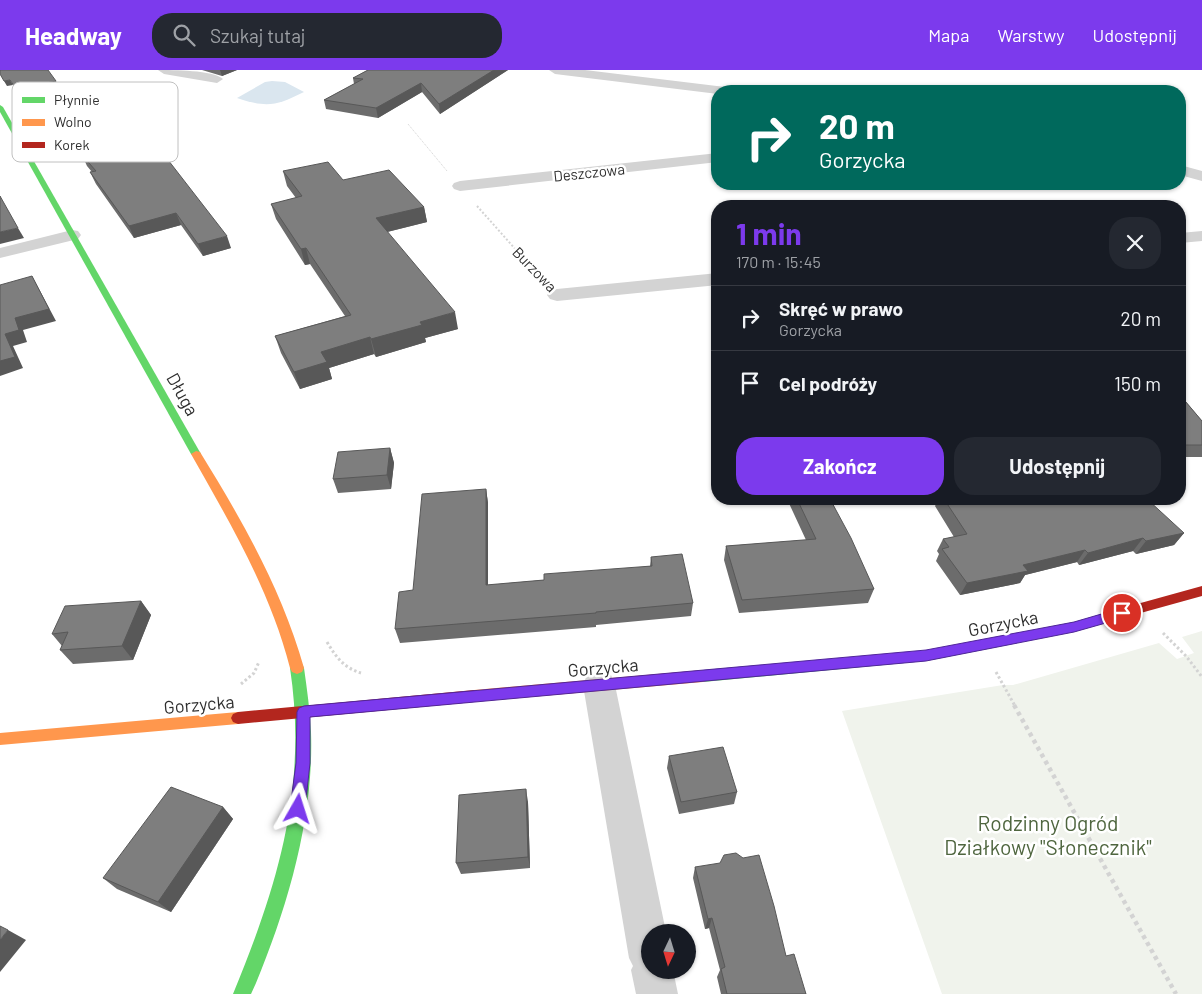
<!DOCTYPE html>
<html lang="pl">
<meta charset="utf-8">
<style>
:root{--surface:#171b24;--page:#242831;--text:#f1f3f6;--muted:#9ea1a6;--line:#363941;--accent:#7c3aed}
body{margin:0;font-family:Barlow,sans-serif;background:var(--page);color:var(--text);height:100vh;display:flex;flex-direction:column;font-size:19px;white-space:nowrap}
*{box-sizing:border-box;margin:0}
p{font-size:16px;color:var(--muted)}
.icon{flex:none;width:28px;height:28px;fill:none;stroke:currentColor;stroke-width:2;stroke-linecap:round;stroke-linejoin:round}
.map{position:relative;flex:1;overflow:hidden}
.drawer{position:absolute;left:711px;top:130px;width:475px;height:305px;display:flex;flex-direction:column;background:var(--surface);border-radius:20px;box-shadow:0 1px 4px #0004}
.drawer>*{flex:none}
.guide{position:absolute;left:711px;top:15px;width:475px;height:105px;border-radius:20px;box-shadow:0 1px 4px #0004;background:#00695c;color:#fff;overflow:hidden}
.needle{width:32px;rotate:184deg}
.controls{position:absolute;left:641px;top:854px;display:grid;gap:10px}
.controls a{display:grid;place-items:center;width:55px;height:55px;border-radius:50%;background:var(--surface);box-shadow:0 1px 4px #0004;font-size:25px}
.pin{position:absolute;display:grid;place-items:center;width:42px;height:42px;color:#fff;margin:-21px;border:2px solid #fff;border-radius:50%;box-shadow:0 1px 5px #0007}
.me{position:absolute;width:55px;margin:-28px;rotate:6deg;stroke-linejoin:round;filter:drop-shadow(0 0 4px #0008)}
.turn{display:flex;align-items:center;gap:18px;height:105px;padding:0 25px;font-size:22px}
.turn .icon{width:65px;height:65px;stroke-width:2.5}
.turn b{display:block;font-size:35px;line-height:42px}
.round{display:grid;place-items:center;flex:none;width:52px;height:52px;border-radius:20px;background:var(--page)}
.headline{display:flex;align-items:center;justify-content:space-between;height:85px;padding:0 25px}
h1{font-size:30px;font-weight:700;line-height:38px;color:var(--accent)}
.action{display:flex;gap:10px;margin-top:auto;padding:10px 25px}
.action a{flex:1;height:58px;border-radius:20px;background:var(--accent);color:#fff;font-size:20px;font-weight:700;line-height:58px;text-align:center}
.action a+a{background:var(--page);color:var(--text)}
ul{padding:0;list-style:none}
li{display:flex;align-items:center;gap:15px;height:65px;padding:0 25px;border-top:1px solid var(--line)}
li div{flex:1}
li b{display:block;font-size:19px}
li em{font-style:normal}
header{display:flex;align-items:center;gap:30px;box-sizing:border-box;height:70px;padding:0 25px;background:var(--accent);color:#fff}
header strong{font-size:24px}
nav{display:flex;gap:28px;margin-inline-start:auto;font-size:18px}
.search{width:350px;height:45px;background:var(--page);display:flex;align-items:center;gap:12px;box-sizing:border-box;padding:0 18px;border-radius:20px;color:var(--muted);font-size:19px}
.map>svg:first-child{display:block}
.green{fill:#f0f3ec}
.water{fill:#dae6ef}
.lines{fill:none;stroke-linecap:round;stroke-linejoin:round}
.path-far3{stroke:#d3d3d3;stroke-width:1;stroke-dasharray:1 1;stroke-linecap:butt}
.path-far2{stroke:#d3d3d3;stroke-width:2;stroke-dasharray:2 2;stroke-linecap:butt}
.path-far1{stroke:#d3d3d3;stroke-width:3;stroke-dasharray:2.5 2.5;stroke-linecap:butt}
.path{stroke:#d3d3d3;stroke-width:4.5;stroke-dasharray:4 4;stroke-linecap:butt}
.street{fill:#d3d3d3;fill-rule:evenodd}
.fast{fill:#63d668;fill-rule:evenodd}
.slow{fill:#ff974d;fill-rule:evenodd}
.jam{fill:#b3261e;fill-rule:evenodd}
.wall{fill:#6c6c6c}
.shaded-wall{fill:#585858}
.building{fill:#7e7e7e;stroke:#585858}
.route{fill:#7c3aed;stroke:#51269a}
.labels{text-anchor:middle;dominant-baseline:central;stroke-width:5;stroke-linejoin:round;paint-order:stroke}
.far-street-label{font-size:15px;fill:#2e2e2e;stroke:#fff}
.street-label{font-size:18px;fill:#2e2e2e;stroke:#fff}
.near-park-label{font-size:21px;fill:#4f663f;stroke:#fff}
.key{fill:#fff;stroke:#c0c0c0;stroke-width:1}
.key-label{font-size:14px;fill:#2e2e2e}
</style>
<header>
<strong>Headway</strong>
<div class="search"><svg class="icon" aria-label="search" viewBox="0 0 24 24"><circle cx="10" cy="10" r="6"/><path d="M15 15l6 6"/></svg>Szukaj tutaj</div>
<nav><a>Mapa</a><a>Warstwy</a><a>Udostępnij</a></nav>
</header>
<div class="map">
<svg width="1202" height="924" viewBox="0 0 1202 924">
<rect width="100%" height="100%" fill="#fff"/>
<polygon class="green" points="1202,561 1202,924 942,924 842,641 1003,615 1013,615 1159,573 1177,589 1194,583 1182,567"/>
<path class="water" d="M272,11L285,12L304,22C276,36 267,38 237,28L265,12Z"/>
<g class="lines">
<polyline class="path-far3" points="408,54 447,101"/>
<polyline class="path-far2" points="477,136 541,208"/>
<g class="path-far1">
<polyline points="1163,563 1186,586 1202,607"/>
<path d="M327,572C336,587 344,598 361,603"/>
<polyline points="996,602 1015,636"/>
<polyline points="241,614 254,603 259,592"/>
</g>
<polyline class="path" points="1014,635 1176,924"/>
<g class="street">
<path d="M158,0C173,0 213,0 223,9L217,13L164,4Z"/>
<polygon points="549,0 585,0 725,17 731,21 718,21 718,24 555,4"/>
<polygon points="718,83 718,92 460,121 454,119 452,116 454,113 460,111"/>
<polygon points="1180,95 1202,101 1202,111 1180,105"/>
<polygon points="72,160 78,161 81,165 78,169 0,188 0,178"/>
<polygon points="1202,161 1202,171 1180,173 1180,163"/>
<polygon points="718,203 718,215 557,231 550,229 547,225 550,221 557,219"/>
<polygon points="599,601 611,605 615,615 666,862 650,862 650,900 673,900 678,924 636,924 631,900 633,896 629,888 583,615 587,605"/>
</g>
<g class="fast">
<polygon points="0,35 3,37 201,384 200,386 196,387 191,384 0,42"/>
<polygon points="1119,539 1123,540 1125,544 1123,548 1074,562 926,591 703,612 698,610 696,606 698,602 703,600 926,581 1074,552"/>
<path d="M297,592L302,594L304,598C307,619 310,641 311,662C314,747 288,836 256,913L251,924H233C278,815 308,717 290,598L292,594Z"/>
</g>
<g class="slow">
<path d="M196,381L200,382C242,450 282,520 304,598L302,602L297,604L292,602L290,598C270,520 230,453 191,384Z"/>
<polygon points="703,600 708,602 710,606 708,610 703,612 474,632 469,630 467,626 469,622 474,620"/>
<polygon points="238,642 243,644 245,648 243,652 238,654 0,675 0,663"/>
</g>
<g class="jam">
<polygon points="1202,516 1202,526 1119,549 1115,548 1113,544 1115,540 1119,539"/>
<polygon points="474,620 479,622 481,626 479,630 474,632 238,654 233,652 231,648 233,644 238,642"/>
</g>
</g>
<g class="wall">
<polygon points="198,0 237,0 222,6 202,0"/>
<polygon points="368,0 508,0 440,44 422,22 378,48 326,39 324,30 354,14 353,8"/>
<polygon points="126,84 231,178 203,186 181,155 134,168 96,114 90,102 92,102 87,96 82,85"/>
<polygon points="283,101 343,110 424,137 427,152 387,162 458,259 425,268 426,272 376,287 374,284 329,298 332,309 300,319 281,283 275,266 345,246 310,194 305,195 276,149 271,134 296,128 287,116"/>
<polygon points="1180,325 1202,351 1202,387 1180,387"/>
<polygon points="390,378 394,393 391,419 338,423 333,409"/>
<polygon points="486,419 488,433 488,515 544,510 650,496 651,487 693,533 691,546 596,555 596,557 400,573 395,559 413,520"/>
<polygon points="787,429 830,429 874,519 868,533 739,543 724,490 726,476 806,470"/>
<polygon points="939,429 1120,429 1125,434 1184,463 1174,475 1136,484 1133,481 1079,495 1077,492 1025,505 1020,513 960,525 936,491 939,484 937,481 943,469 954,467 935,436"/>
<polygon points="141,531 151,545 133,590 73,594 60,580 62,576 52,564"/>
<polygon points="669,686 737,722 734,734 679,744 667,698"/>
<polygon points="528,732 530,798 461,804 456,793"/>
<polygon points="223,737 233,749 171,842 117,819 103,808"/>
<polygon points="695,797 786,886 806,924 721,924 717,907 720,900 709,858 705,859 693,808"/>
</g>
<g class="shaded-wall">
<polygon points="220,0 237,0 222,6"/>
<polygon points="494,0 508,0 440,44 439,34"/>
<polygon points="10,10 13,15 7,16 4,11"/>
<polygon points="56,11 59,17 48,19 49,20 20,25 17,20"/>
<polygon points="421,13 422,22 378,48 376,38"/>
<polygon points="424,137 427,152 379,164 376,148"/>
<polygon points="176,143 181,155 134,168 129,156"/>
<polygon points="18,158 24,168 0,174 0,162"/>
<polygon points="227,166 231,178 203,186 198,174"/>
<polygon points="306,178 310,194 305,195 301,179"/>
<polygon points="32,206 56,251 23,260 27,272 13,276 23,298 0,306 0,291 5,264 15,248"/>
<polygon points="455,242 458,259 425,268 426,272 376,287 371,269 420,252"/>
<polygon points="370,267 374,284 329,298 332,309 300,319 294,302 321,282"/>
<polygon points="390,378 394,393 391,419 387,405"/>
<polygon points="486,419 488,433 488,529 486,515"/>
<polygon points="1184,463 1174,475 1136,484 1146,471"/>
<polygon points="1143,468 1133,481 1079,495 1088,483"/>
<polygon points="1085,480 1077,492 1025,505 1020,513 960,525 967,513 1023,495"/>
<polygon points="141,531 151,545 133,590 122,576"/>
<polygon points="526,719 528,732 530,798 528,787"/>
<polygon points="223,737 233,749 171,842 158,832"/>
<polygon points="712,848 709,858 705,859 708,849"/>
<polygon points="8,860 26,870 0,902 0,870"/>
</g>
<g class="building">
<polygon points="0,0 48,0 56,11 46,13 46,15 17,20 10,10 4,11 0,4"/>
<polygon points="368,0 494,0 439,34 421,13 376,38 324,30 363,9 353,8"/>
<polygon points="119,76 126,84 158,77 227,166 198,174 176,143 129,156 90,102 96,101 82,85"/>
<polygon points="328,92 343,110 389,100 424,137 376,148 455,242 420,252 422,255 371,269 370,267 321,282 327,292 294,302 275,266 351,245 306,178 301,179 271,134 302,126 283,101"/>
<polygon points="0,126 18,158 0,162"/>
<polygon points="32,206 49,239 15,248 19,260 5,264 15,287 0,291 0,215"/>
<polygon points="1180,325 1202,351 1202,375 1180,375"/>
<polygon points="390,378 387,405 333,409 338,382"/>
<polygon points="486,419 486,515 544,510 544,504 652,496 651,487 682,484 693,533 596,542 596,543 395,559 399,522 413,520 422,424"/>
<polygon points="797,429 830,429 851,468 874,519 742,530 726,476 816,469"/>
<polygon points="944,429 1120,429 1125,434 1147,429 1184,463 1146,471 1143,468 1088,483 1085,480 1023,495 1028,501 967,513 942,479 949,477 943,469 967,464"/>
<polygon points="141,531 122,576 60,580 68,562 52,564 65,536"/>
<polygon points="723,677 737,722 681,732 669,686"/>
<polygon points="171,717 223,737 158,832 103,808"/>
<polygon points="526,719 528,787 456,793 459,725"/>
<polygon points="736,783 743,788 759,785 774,836 786,886 794,884 806,924 727,924 721,899 725,897 712,848 708,849 695,797 720,793 724,785"/>
<polygon points="0,856 8,860 0,870"/>
</g>
<polygon class="route" points="1122,538 1127,539 1129,543 1127,547 1074,562 926,591 310,647 310,693 305,739 303,744 298,746 292,744 290,739 296,693 297,642 299,638 304,636 926,580 1074,552"/>
<g class="labels">
<g class="far-street-label">
<text transform="translate(589 102) rotate(-6)">Deszczowa</text>
<text transform="translate(535 199) rotate(46)">Burzowa</text>
</g>
<g class="street-label">
<text transform="translate(183 324) rotate(61)">Długa</text>
<text transform="translate(1003 553) rotate(-11)">Gorzycka</text>
<text transform="translate(603 597) rotate(-5)">Gorzycka</text>
<text transform="translate(199 634) rotate(-5)">Gorzycka</text>
</g>
<g class="near-park-label">
<text x="1048" y="752">Rodzinny Ogród<tspan x="1048" dy="24">Działkowy "Słonecznik"</tspan></text>
</g>
</g>
<rect x="12" y="12" width="166" height="80" rx="8" class="key"/>
<rect x="22" y="27" width="23" height="6" fill="#63d668"/>
<rect x="22" y="49" width="23" height="7" fill="#ff974d"/>
<rect x="22" y="72" width="23" height="6" fill="#b3261e"/>
<g class="key-label">
<text x="54" y="35">Płynnie</text>
<text x="54" y="57">Wolno</text>
<text x="54" y="80">Korek</text>
</g>
</svg>
<div class="controls">
<a><svg class="needle" viewBox="-14 -14 28 28"><path d="M0-13l5 13h-10z" fill="#e53935"/><path d="M0 13l5-13h-10z" fill="#9ea1a6"/></svg></a>
</div>
<div class="pin" style="left:1122px;top:543px;background:#d93025"><svg class="icon" aria-label="arrive" viewBox="0 0 24 24"><path d="M6 21V4h12l-3 4 3 4H6"/></svg></div>
<svg class="me" style="left:298px;top:739px" viewBox="-20 -20 40 40"><path d="M0-17L14 15 0 8-14 15z" fill="#7c3aed" stroke="#fff" stroke-width="4"/></svg>
<div class="guide">
<div class="turn"><svg class="icon" aria-label="right" viewBox="0 0 24 24"><path d="M7 20v-9h11M14 6l5 5-5 5"/></svg><div><b>20 m</b>Gorzycka</div></div>
</div>
<section class="drawer">
<div class="headline"><div><h1>1 min</h1><p>170 m · 15:45</p></div><a class="round"><svg class="icon" aria-label="close" viewBox="0 0 24 24"><path d="M6 6l12 12M18 6L6 18"/></svg></a></div>
<ul>
<li><svg class="icon" aria-label="right" viewBox="0 0 24 24"><path d="M7 20v-9h11M14 6l5 5-5 5"/></svg><div><b>Skręć w prawo</b><p>Gorzycka</p></div><em>20 m</em></li>
<li><svg class="icon" aria-label="arrive" viewBox="0 0 24 24"><path d="M6 21V4h12l-3 4 3 4H6"/></svg><div><b>Cel podróży</b></div><em>150 m</em></li>
</ul>
<div class="action"><a>Zakończ</a><a>Udostępnij</a></div>
</section>
</div>
